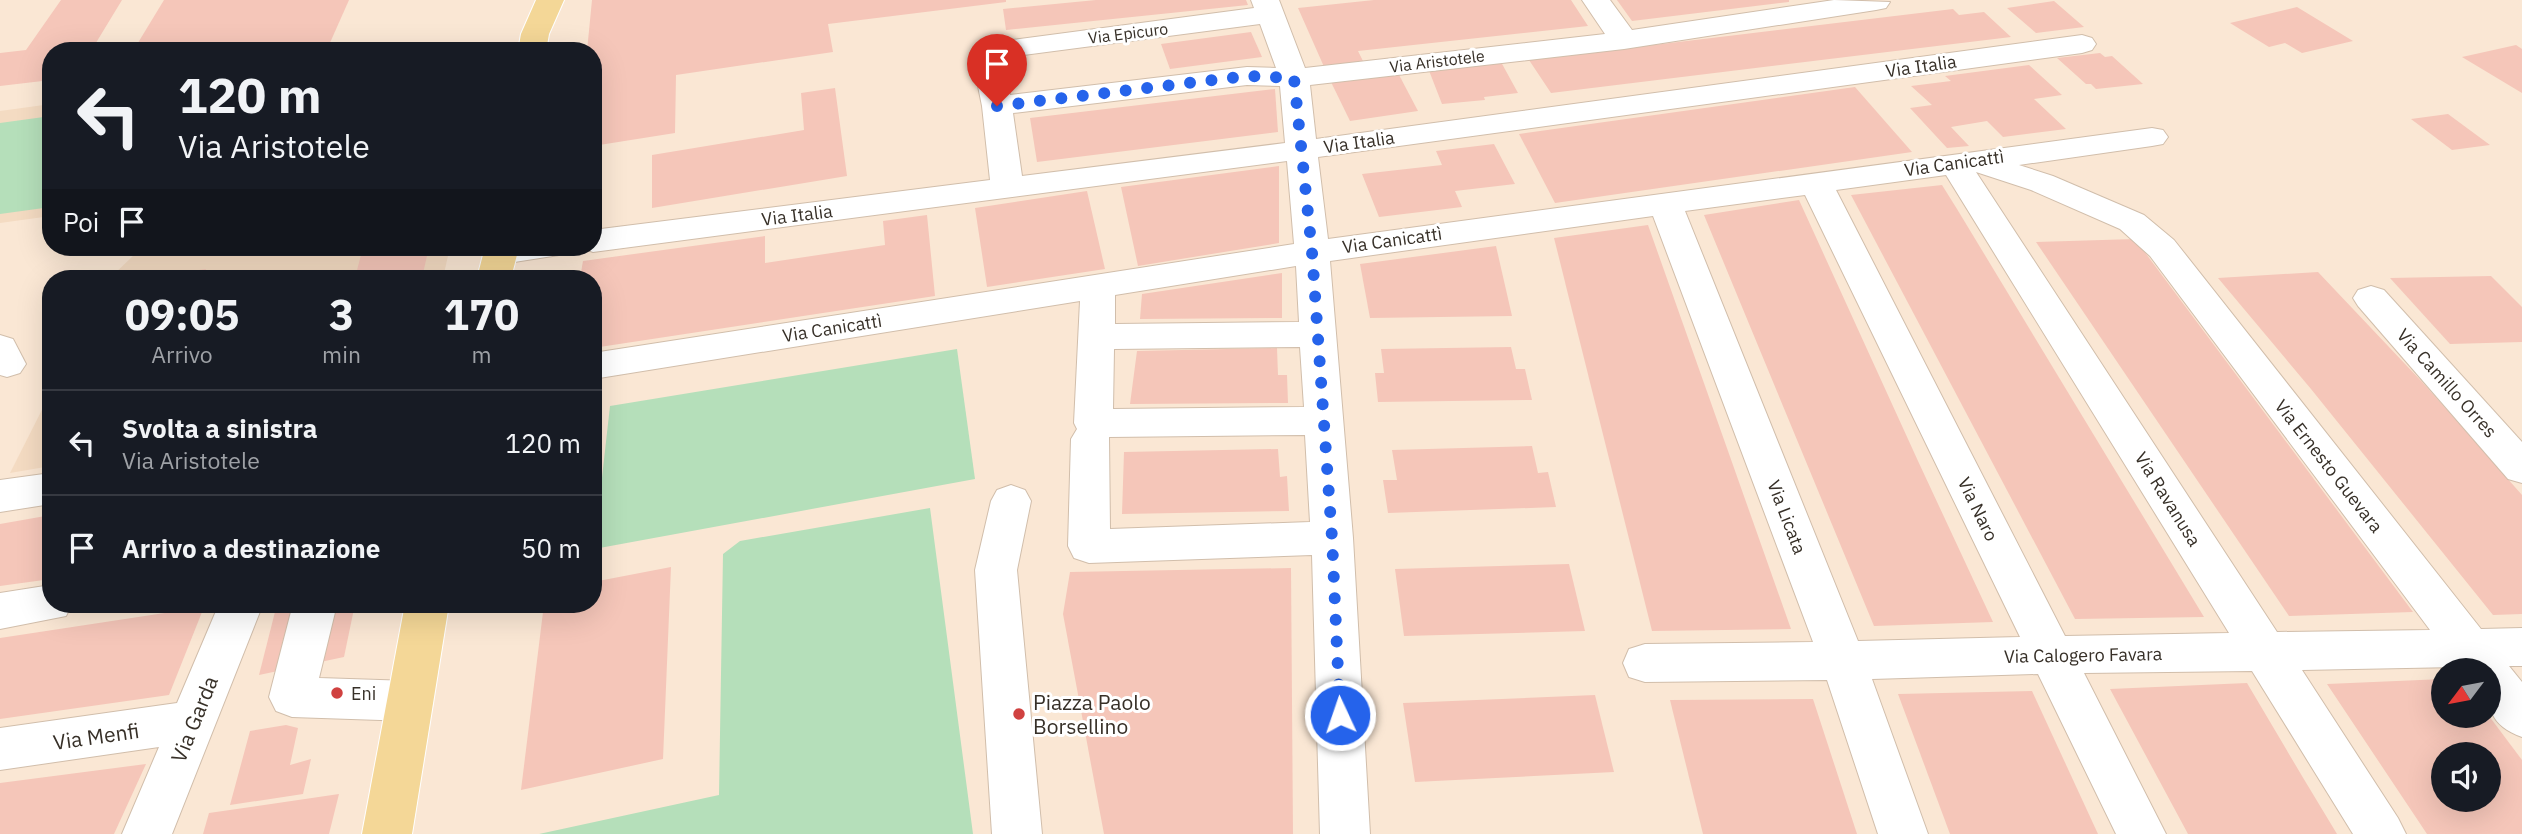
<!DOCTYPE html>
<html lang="it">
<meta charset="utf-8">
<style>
:root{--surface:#171b24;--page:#20242c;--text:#f1f3f6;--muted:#9ea1a6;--line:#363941}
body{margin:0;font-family:"IBM Plex Sans",sans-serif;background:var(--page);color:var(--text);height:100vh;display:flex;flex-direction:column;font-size:26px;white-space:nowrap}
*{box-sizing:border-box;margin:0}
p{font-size:23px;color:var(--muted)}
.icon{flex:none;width:38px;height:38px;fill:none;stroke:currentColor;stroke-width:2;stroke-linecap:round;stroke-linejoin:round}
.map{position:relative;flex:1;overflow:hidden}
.side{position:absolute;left:42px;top:270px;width:560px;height:343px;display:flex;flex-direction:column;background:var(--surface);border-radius:28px;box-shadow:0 7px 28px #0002}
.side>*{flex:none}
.guide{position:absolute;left:42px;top:42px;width:560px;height:214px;border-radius:28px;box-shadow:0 7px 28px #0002;background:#171b24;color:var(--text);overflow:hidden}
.needle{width:46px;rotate:238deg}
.controls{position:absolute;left:2431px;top:658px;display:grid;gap:14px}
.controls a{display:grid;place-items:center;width:70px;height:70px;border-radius:50%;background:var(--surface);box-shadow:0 7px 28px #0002;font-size:35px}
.pin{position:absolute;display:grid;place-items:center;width:60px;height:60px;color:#fff;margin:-72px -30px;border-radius:50% 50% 50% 0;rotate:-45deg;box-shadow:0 0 7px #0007}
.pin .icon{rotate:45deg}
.me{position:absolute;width:77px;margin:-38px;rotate:357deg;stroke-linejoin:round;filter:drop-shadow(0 0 5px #0008)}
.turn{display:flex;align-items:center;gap:24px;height:147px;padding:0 21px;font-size:32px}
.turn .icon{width:91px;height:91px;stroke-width:2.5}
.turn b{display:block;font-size:49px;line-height:60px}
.then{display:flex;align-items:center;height:66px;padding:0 21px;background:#0003;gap:14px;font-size:26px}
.eta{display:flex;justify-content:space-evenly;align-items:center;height:119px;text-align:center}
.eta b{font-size:42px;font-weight:800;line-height:49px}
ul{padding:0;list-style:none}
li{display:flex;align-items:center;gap:21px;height:105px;padding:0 21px;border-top:2px solid var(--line)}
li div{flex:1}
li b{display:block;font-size:26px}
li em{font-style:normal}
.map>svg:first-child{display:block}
.built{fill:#f4dbc2}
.green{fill:#b5dfba}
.building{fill:#f5c6b9;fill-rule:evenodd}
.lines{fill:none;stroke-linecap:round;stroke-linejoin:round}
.minor-casing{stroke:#d1beab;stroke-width:2}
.major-casing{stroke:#fff;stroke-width:2}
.minor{fill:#fff;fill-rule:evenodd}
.major{fill:#f4d797;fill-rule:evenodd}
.route{stroke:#2563eb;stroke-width:12;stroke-dasharray:0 21.6}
.poi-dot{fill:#d04140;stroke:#fff;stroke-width:2.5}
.labels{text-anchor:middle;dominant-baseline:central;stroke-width:6;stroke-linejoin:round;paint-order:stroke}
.far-street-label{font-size:16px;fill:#373028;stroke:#fff}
.street-label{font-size:18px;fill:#373028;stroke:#fff}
.poi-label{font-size:18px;fill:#373028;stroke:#fff;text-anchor:start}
.near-poi-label{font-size:21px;fill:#373028;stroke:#fff;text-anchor:start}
.near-street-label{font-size:21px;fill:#373028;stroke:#fff}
</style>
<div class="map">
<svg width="2522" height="834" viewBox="0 0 2522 834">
<rect width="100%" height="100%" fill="#fae7d4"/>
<g class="built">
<polygon points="51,104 51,216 0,223 0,111"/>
<polygon points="147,247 450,247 443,278 110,278 135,254 141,253"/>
<polygon points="51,392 51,466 10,473"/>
</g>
<g class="green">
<polygon points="51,116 51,207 0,214 0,123"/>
<polygon points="957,349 975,479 594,549 610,406"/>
<polygon points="930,508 973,834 539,834 719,795 723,554 740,541"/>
</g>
<g class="building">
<polygon points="61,0 122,0 91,51 51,51 51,80 0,86 0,53 26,50"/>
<polygon points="164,0 349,0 329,45 282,51 133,51"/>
<polygon points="592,0 1006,0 1006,2 828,24 833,52 676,75 675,133 593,146 593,51 587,51"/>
<polygon points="1096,0 1246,0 1248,5 1006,30 1003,9"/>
<polygon points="1374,0 1571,0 1588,26 1358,51 1365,65 1325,69 1298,8"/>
<polygon points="1617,0 1789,0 1789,2 1632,21"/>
<polygon points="2054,1 2084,27 2036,33 2007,8"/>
<polygon points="2297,7 2353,41 2302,53 2285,43 2269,47 2230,23"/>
<polygon points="1953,9 1959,15 1984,12 2011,37 1551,93 1529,60"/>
<polygon points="1251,32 1262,57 1170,69 1161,44"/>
<polygon points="2516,45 2522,49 2522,93 2462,57"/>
<polygon points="2100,53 2105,57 2112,56 2143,84 2096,89 2091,84 2086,84 2057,58"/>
<polygon points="1501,62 1518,93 1484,97 1485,100 1442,104 1428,68"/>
<polygon points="2029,65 2062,95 2034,99 2066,129 2003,137 1987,121 1951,127 1969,146 1947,148 1910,108 1932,105 1911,86 1951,81 1945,76"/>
<polygon points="1398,73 1418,111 1350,121 1331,82"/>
<polygon points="1855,87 1912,152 1555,203 1519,134"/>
<polygon points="835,88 847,176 652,208 652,155 804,130 801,93"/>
<polygon points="1275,89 1278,132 1037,162 1030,118"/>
<polygon points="2448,114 2490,145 2452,150 2411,119"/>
<polygon points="1494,144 1515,184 1455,191 1462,207 1379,217 1362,174 1442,165 1436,151"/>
<polygon points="1279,166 1279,243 1138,266 1121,187"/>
<polygon points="1942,185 1957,209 2204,617 2075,619 1851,195"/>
<polygon points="1087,191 1105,269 987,287 975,208"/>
<polygon points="1799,200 1918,461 1993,622 1874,626 1704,215"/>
<polygon points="927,215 935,296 593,348 593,278 580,278 583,261 765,236 765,263 885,245 883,221"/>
<polygon points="1648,225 1682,321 1791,629 1652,631 1554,238"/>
<polygon points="2135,239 2413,612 2289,616 2036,242"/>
<polygon points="1496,246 1512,316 1370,318 1360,264"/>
<polygon points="147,247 177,247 168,255 141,253"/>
<polygon points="363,247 429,247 422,278 355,278"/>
<polygon points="206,269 202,278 154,278 154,277"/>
<polygon points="2318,272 2424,384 2522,495 2522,614 2493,615 2311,389 2218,278"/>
<polygon points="1282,273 1282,318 1140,319 1142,294"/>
<polygon points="2491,276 2522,307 2522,342 2450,344 2390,278"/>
<polygon points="1511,347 1516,369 1525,369 1532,400 1378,402 1375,373 1384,373 1381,349"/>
<polygon points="1277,348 1278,375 1287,375 1288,403 1130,404 1137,351"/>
<polygon points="1532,446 1538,473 1548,472 1556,507 1388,513 1383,480 1397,480 1392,450"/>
<polygon points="1278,449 1280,477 1287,476 1289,511 1122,514 1124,452"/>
<polygon points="51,515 51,579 0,586 0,524"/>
<polygon points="1569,564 1585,631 1404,636 1395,569"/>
<polygon points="671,567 663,759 521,790 544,604 593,604 593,582"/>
<polygon points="1291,568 1293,834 1104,834 1063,614 1070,572"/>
<polygon points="277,604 355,604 344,657 259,675"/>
<polygon points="204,607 169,695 0,719 0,638"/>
<path d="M2443,679V716H2489L2522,760V834H2427L2327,684ZM2443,754H2488V800H2443Z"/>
<polygon points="2247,683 2302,776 2337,834 2188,834 2110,689"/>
<polygon points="2032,691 2098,834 1950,834 1898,694"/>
<polygon points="1595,695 1614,772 1415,782 1403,703"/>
<polygon points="1813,699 1857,834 1703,834 1670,700"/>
<polygon points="286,725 298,728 290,765 311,759 303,794 230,805 250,731"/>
<polygon points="146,764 114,834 0,834 0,783"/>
<polygon points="339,794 329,834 203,834 209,813"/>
</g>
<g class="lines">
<defs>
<g id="minor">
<path d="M1251,0H1279L1305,68L1605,34L1582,0H1610L1632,30L1834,0L1890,2L1886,8L1876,10L1624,49L1310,85L1316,139L2082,35L2092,38L2096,44L2092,50L2082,53L1318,157L1328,239L2152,128L2163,130L2168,137L2163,144L2152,146L2019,165L2053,176L2144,215L2174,240L2481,629L2522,628V666H2509L2522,682V737C2486,724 2488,704 2488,670H2460L2458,667L2302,670L2398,818L2406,834H2353L2252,671L2084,673L2166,834H2116L2038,674L1872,679L1928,834H1878L1827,680L1645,682L1629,677L1623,663L1629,649L1645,644L1813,642L1653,216L1330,261L1353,538L1370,834H1320L1312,555L1089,563L1074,558L1068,546L1071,439L1077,429L1074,423L1080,301L593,379V353L1294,244L1287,161L593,252L580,247H593V230L990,180L982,106L971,51L975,45L1254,8ZM1260,24L1276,68L1247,67L1010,95L1001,58ZM1247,85L1280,86L1285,143L1022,176L1013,113ZM1976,172L2031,190L2120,229L2150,256L2430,630L2277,632ZM1946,175L2229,633L2065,636L1836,190ZM1805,195L2020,637L1858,641L1685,211ZM1296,266L1299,322L1115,324V295ZM1300,347L1304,407L1113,409L1114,349ZM1305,435L1310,522L1110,529L1109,437Z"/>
<polygon points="488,247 564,247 559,255 501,264 489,261 484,253"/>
<polygon points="2371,286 2384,290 2522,442 2522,483 2508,479 2358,306 2353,298 2358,290"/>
<polygon points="0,335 13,339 26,364 20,373 7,377 0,375"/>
<polygon points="51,473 51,504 0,512 0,480"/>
<polygon points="1011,485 1025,490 1031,501 1017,570 1042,834 992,834 975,570 991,501 997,490"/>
<polygon points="51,585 51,604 72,604 66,616 0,629 0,593"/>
<polygon points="219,604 263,604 172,834 122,834 159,747 0,770 0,728 177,703"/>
<polygon points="293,604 337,604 319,678 410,681 426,687 433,701 426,715 410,721 292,717 276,711 269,697"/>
</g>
<g id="major">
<polygon points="536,0 564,0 549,34 546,51 518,51 521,34"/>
<polygon points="485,247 519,247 511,278 477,278"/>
<polygon points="405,604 449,604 412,834 362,834"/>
</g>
</defs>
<use href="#minor" class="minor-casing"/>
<use href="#major" class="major-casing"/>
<use href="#minor" class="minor"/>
<use href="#major" class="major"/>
</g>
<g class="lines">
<polyline class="route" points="997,106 1247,76 1294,78 1312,252 1332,538 1340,715"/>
</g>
<g class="poi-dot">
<circle cx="337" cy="693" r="7"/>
<circle cx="1019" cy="714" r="7"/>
</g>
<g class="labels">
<g class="far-street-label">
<text transform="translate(1128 33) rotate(-7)">Via Epicuro</text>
<text transform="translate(1437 61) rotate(-7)">Via Aristotele</text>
</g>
<g class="street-label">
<text transform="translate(1921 66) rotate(-8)">Via Italia</text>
<text transform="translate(1359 142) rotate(-8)">Via Italia</text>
<text transform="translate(1954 163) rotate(-8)">Via Canicattì</text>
<text transform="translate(797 215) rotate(-7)">Via Italia</text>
<text transform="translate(1392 240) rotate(-8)">Via Canicattì</text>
<text transform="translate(832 328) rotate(-9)">Via Canicattì</text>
<text transform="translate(2447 383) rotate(48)">Via Camillo Orres</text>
<text transform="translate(2329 466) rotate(52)">Via Ernesto Guevara</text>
<text transform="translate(2168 499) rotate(58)">Via Ravanusa</text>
<text transform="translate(1978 509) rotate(64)">Via Naro</text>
<text transform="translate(1787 517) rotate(69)">Via Licata</text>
<text transform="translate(2083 655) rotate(-1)">Via Calogero Favara</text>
</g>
<g class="poi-label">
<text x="351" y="693">Eni</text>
</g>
<g class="near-poi-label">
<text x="1033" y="702">Piazza Paolo<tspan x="1033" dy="24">Borsellino</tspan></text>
</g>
<g class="near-street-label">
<text transform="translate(194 719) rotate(-68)">Via Garda</text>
<text transform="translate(96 736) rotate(-8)">Via Menfi</text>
</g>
</g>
</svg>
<div class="controls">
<a><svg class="needle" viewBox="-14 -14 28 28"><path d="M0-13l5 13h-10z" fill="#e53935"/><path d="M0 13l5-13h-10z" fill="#9ea1a6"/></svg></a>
<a><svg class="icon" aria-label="sound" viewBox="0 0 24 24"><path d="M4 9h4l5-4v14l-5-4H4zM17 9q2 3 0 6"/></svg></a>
</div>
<div class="pin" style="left:997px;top:106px;background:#d93025"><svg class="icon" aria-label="arrive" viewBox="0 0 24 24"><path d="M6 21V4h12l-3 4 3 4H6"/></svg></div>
<svg class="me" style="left:1340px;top:715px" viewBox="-20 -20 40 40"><circle r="17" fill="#2563eb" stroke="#fff" stroke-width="3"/><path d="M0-11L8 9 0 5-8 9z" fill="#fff"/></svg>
<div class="guide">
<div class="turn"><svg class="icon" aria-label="left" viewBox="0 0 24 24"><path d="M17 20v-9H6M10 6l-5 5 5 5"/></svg><div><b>120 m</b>Via Aristotele</div></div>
<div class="then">Poi<svg class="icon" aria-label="arrive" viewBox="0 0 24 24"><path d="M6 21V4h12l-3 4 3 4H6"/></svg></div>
</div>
<section class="side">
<div class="eta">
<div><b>09:05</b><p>Arrivo</p></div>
<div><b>3</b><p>min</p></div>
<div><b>170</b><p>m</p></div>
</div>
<ul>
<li><svg class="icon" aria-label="left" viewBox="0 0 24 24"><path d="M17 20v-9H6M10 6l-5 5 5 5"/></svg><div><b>Svolta a sinistra</b><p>Via Aristotele</p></div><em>120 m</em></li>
<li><svg class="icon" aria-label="arrive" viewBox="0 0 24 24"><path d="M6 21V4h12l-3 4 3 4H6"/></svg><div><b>Arrivo a destinazione</b></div><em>50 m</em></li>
</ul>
</section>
</div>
